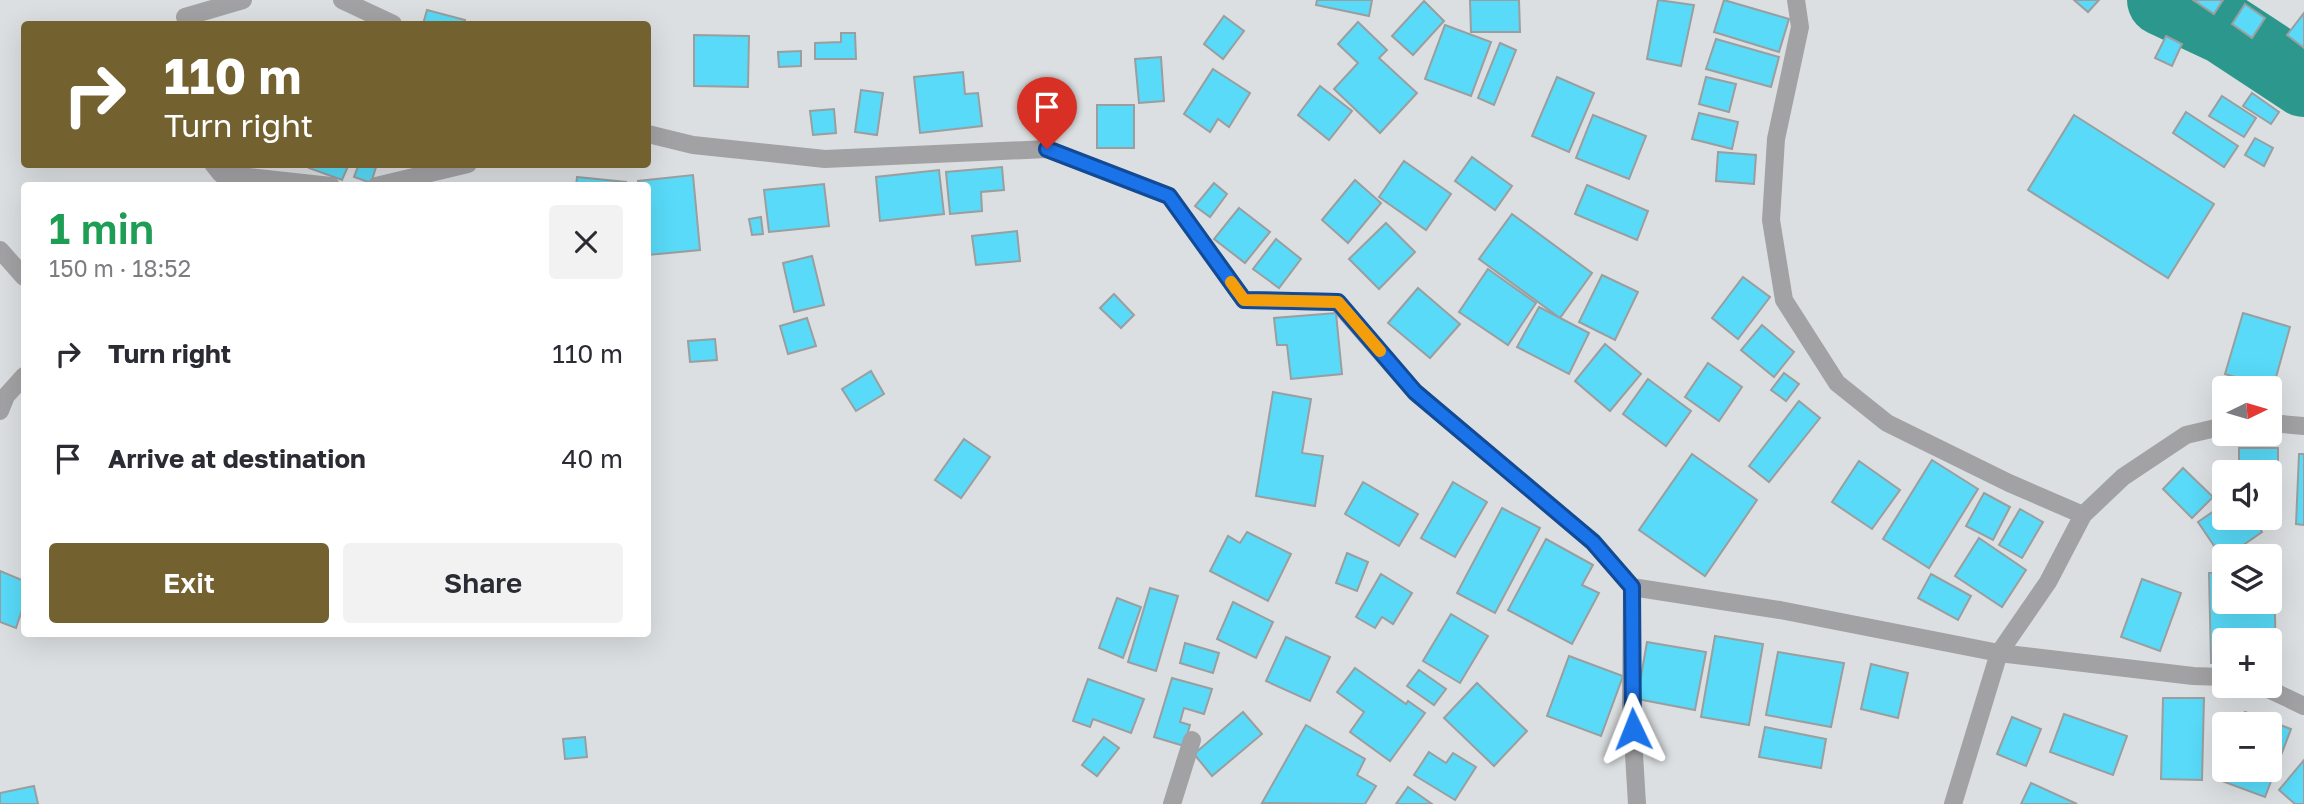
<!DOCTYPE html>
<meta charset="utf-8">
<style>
:root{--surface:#fff;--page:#f2f2f3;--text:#2b2b33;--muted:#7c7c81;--accent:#736230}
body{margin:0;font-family:"Golos Text",sans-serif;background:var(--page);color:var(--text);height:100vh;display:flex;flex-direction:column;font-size:26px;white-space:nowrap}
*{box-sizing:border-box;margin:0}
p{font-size:23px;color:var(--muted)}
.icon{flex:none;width:38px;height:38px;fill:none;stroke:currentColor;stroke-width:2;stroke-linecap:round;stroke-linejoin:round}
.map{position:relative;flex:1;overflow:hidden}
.sheet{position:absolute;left:21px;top:182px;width:630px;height:455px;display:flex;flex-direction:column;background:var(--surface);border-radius:7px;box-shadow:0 7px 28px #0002}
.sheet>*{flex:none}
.top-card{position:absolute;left:21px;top:21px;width:630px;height:147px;border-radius:7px;box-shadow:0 7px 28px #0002;background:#736230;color:#fff;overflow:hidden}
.needle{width:46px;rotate:85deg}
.buttons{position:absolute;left:2212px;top:376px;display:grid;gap:14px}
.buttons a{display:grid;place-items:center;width:70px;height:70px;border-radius:7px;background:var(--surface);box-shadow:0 7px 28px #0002;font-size:35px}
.pin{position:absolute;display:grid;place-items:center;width:60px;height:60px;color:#fff;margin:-72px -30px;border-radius:50% 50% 50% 0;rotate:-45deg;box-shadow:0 0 7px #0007}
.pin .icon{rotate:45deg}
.me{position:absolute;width:77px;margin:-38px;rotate:358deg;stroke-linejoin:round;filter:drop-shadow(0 0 5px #0008)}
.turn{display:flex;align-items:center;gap:24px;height:147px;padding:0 28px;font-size:32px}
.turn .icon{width:91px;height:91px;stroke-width:2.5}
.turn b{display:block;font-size:49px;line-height:60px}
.round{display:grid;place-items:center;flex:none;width:74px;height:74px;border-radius:7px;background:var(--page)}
.overview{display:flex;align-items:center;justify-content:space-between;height:119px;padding:0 28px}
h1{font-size:42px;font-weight:600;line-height:52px;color:#1e9e55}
.primary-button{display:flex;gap:14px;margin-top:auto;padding:14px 28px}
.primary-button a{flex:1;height:80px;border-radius:7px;background:var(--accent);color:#fff;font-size:28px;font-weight:600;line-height:80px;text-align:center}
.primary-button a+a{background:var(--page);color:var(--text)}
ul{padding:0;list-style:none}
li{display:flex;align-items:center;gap:21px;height:105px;padding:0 28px}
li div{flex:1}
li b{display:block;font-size:26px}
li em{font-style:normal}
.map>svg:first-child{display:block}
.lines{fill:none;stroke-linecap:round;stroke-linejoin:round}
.river{stroke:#2c978c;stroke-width:72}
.building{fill:#58daf8;stroke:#9b9e9f;stroke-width:2}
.minor{stroke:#a2a2a4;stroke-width:18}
.route-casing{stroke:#114b97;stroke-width:18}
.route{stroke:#1a73e8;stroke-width:12}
.slow{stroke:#f59e0b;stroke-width:12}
</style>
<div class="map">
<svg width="2304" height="804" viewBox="0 0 2304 804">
<rect width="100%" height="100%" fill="#dcdfe1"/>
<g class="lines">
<polyline class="river" points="2163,0 2225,29 2304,81"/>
</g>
<g class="building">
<polygon points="1317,0 1372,0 1369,16 1316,5"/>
<polygon points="1470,0 1519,0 1520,32 1471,32"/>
<polygon points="1658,0 1694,5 1681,66 1647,59"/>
<polygon points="1724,0 1789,19 1779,52 1714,32"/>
<polygon points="2074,0 2099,0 2088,12"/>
<polygon points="2193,0 2223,0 2214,14"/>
<polygon points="1424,1 1444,21 1413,55 1392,36"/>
<polygon points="2245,4 2265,18 2252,38 2232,24"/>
<polygon points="427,10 465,20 464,24 423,24"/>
<polygon points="2304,13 2304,48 2287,35"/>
<polygon points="1224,16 1244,31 1223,59 1204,44"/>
<polygon points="1358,22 1387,50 1379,58 1417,93 1380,133 1334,89 1358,63 1338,44"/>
<polygon points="1445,25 1491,42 1471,96 1425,79"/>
<polygon points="841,33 855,33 856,59 815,59 815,43 841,42"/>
<polygon points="694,35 749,36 748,87 694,86"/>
<polygon points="2166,36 2182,44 2172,66 2155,58"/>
<polygon points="1716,39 1779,57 1771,87 1706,69"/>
<polygon points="1500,43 1516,50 1494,105 1478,98"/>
<polygon points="801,51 801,66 779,67 778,52"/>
<polygon points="1161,57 1164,101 1139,103 1135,59"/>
<polygon points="1213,69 1250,93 1229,127 1218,119 1210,132 1184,114"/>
<polygon points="963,72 965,94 978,93 982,126 920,133 914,77"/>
<polygon points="1557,77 1594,93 1569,152 1532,136"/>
<polygon points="1706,77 1736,84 1729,112 1699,104"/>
<polygon points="1320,86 1352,111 1329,140 1298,115"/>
<polygon points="861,90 883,93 877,135 855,132"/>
<polygon points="2252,93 2279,112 2271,124 2243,106"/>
<polygon points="2222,96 2256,118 2244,137 2209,116"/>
<rect x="1097" y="105" width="37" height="43"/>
<polygon points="834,109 836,133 813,135 810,111"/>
<polygon points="2186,112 2238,146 2224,167 2173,133"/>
<polygon points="1699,113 1738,122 1732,149 1692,139"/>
<polygon points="1593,115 1646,136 1629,179 1576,158"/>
<polygon points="2074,115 2214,204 2168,278 2028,190"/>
<polygon points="2255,138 2273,148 2264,166 2245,155"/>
<polygon points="1718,152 1756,155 1754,184 1716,181"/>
<polygon points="1472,157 1512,186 1495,210 1455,181"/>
<polygon points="1404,161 1451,194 1426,230 1379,197"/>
<polygon points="311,164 349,164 342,180 309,168"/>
<polygon points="359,164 377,164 371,183 354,177"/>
<polygon points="1002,167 1004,190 981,192 982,211 950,214 946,172"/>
<polygon points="939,170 944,214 880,221 876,177"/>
<polygon points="693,175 700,250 648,255 648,186 638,186 638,181"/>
<polygon points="577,177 626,182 626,186 576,186"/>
<polygon points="1355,180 1381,203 1348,243 1322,220"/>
<polygon points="1214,183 1227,194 1210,217 1195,206"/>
<polygon points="824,184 829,226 769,232 764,190"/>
<polygon points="1587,185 1648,211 1637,240 1575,214"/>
<polygon points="1239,208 1270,232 1245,263 1214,239"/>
<polygon points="1512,214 1592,273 1560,318 1479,259"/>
<polygon points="761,217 763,234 752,235 749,219"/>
<polygon points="1386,223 1415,252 1379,289 1349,259"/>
<polygon points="1017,231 1020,261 976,265 972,236"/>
<polygon points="1276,239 1301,259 1279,288 1253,269"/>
<polygon points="812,256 824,305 794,312 783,263"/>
<polygon points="1488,269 1536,303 1508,345 1459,312"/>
<polygon points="1602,275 1638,292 1615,340 1579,322"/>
<polygon points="1743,277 1770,297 1738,339 1712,318"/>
<polygon points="1418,288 1460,324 1430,358 1388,323"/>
<polygon points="1114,294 1134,315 1121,328 1100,308"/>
<polygon points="1539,307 1589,333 1569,374 1517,347"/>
<polygon points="1336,313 1342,374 1291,379 1287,345 1277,345 1274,318"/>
<polygon points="2243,313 2290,327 2273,388 2225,374"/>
<polygon points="807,318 816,346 788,354 780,326"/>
<polygon points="1762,325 1794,352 1774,377 1741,350"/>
<polygon points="715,339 717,360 690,362 688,341"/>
<polygon points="1605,344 1641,374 1610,411 1575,381"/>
<polygon points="1708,363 1742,387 1719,421 1685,397"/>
<polygon points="871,371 884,394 856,411 842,389"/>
<polygon points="1784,373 1799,384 1786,401 1771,390"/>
<polygon points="1648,379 1691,411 1666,446 1623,414"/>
<polygon points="1273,392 1311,399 1302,453 1323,456 1315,506 1256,496"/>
<polygon points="1799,401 1820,418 1769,482 1749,466"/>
<polygon points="964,439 990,457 961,498 935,480"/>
<polygon points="2239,448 2278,448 2278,478 2270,478 2270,472 2239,472"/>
<polygon points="1692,454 1757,500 1705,576 1639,530"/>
<polygon points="2299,454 2304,454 2304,525 2296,524"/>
<polygon points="1932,460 1978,489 1929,568 1883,539"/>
<polygon points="1859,461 1900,490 1872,529 1832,502"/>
<polygon points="2183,468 2213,497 2192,518 2163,489"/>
<polygon points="1363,482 1418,514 1399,546 1345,514"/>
<polygon points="1453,482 1487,502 1455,557 1421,538"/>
<polygon points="1984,493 2010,507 1993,540 1966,526"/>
<polygon points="2224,504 2224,518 2253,518 2262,532 2223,559 2198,522"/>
<polygon points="1502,508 1540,528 1495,613 1457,593"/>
<polygon points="2020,509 2043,522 2022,558 1999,545"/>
<polygon points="1247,532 1291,554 1268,601 1210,571 1228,536 1240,543"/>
<polygon points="1979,538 2026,570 2002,607 1955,576"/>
<polygon points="1546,539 1593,565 1582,585 1599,593 1572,644 1508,610"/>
<polygon points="1347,553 1368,562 1357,591 1336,583"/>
<polygon points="0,571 24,581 24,604 16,628 0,622"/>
<polygon points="2270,572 2274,572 2276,662 2270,662 2270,640 2224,640 2224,663 2211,663 2209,573 2224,573 2224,602 2270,602"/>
<polygon points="1381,574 1412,593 1393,624 1382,617 1375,628 1356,617"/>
<polygon points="1931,574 1971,596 1958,620 1918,598"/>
<polygon points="2142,579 2181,593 2160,651 2121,637"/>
<polygon points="1150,588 1178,596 1156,671 1128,662"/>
<polygon points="1117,598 1141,607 1123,658 1099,648"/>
<polygon points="1233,602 1273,622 1256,658 1217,639"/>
<polygon points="1451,614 1488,636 1460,683 1423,661"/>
<polygon points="1715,636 1763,644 1749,725 1701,717"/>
<polygon points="1286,637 1330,657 1310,701 1266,681"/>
<polygon points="1647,642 1706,652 1695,710 1637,699"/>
<polygon points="1185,643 1219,653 1213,673 1180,663"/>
<polygon points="1778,652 1844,663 1831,727 1766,715"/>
<polygon points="1569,656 1623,676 1601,736 1547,716"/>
<polygon points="1871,664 1908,673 1898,718 1861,709"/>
<polygon points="1355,668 1406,704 1408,701 1425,713 1390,761 1350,732 1364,712 1337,692"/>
<polygon points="1419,670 1446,689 1434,705 1407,686"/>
<polygon points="1172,678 1212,689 1204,714 1184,708 1180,722 1190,725 1184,746 1154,737"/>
<polygon points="1088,679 1144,699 1131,733 1093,719 1090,727 1073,721"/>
<polygon points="1477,683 1527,731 1494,766 1444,718"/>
<polygon points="2163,698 2204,698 2202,780 2161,779"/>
<polygon points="1243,712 1262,734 1212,776 1194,754"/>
<polygon points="2245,712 2291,729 2265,797 2219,780 2224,766 2224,770 2270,770 2270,724 2240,724"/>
<polygon points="2064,714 2127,736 2113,775 2050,752"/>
<polygon points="2012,717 2041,729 2026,766 1997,754"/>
<polygon points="1306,725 1365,759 1357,775 1376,786 1365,804 1262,803"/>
<polygon points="1765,727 1826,739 1821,768 1759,757"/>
<polygon points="585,737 587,757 565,759 563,739"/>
<polygon points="1104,737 1119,748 1097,776 1082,765"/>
<polygon points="1429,752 1446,763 1453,753 1476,767 1455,800 1414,775"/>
<polygon points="2304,760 2304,804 2295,804 2279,790"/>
<polygon points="2031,783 2077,804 2021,804"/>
<polygon points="34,786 38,804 0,804 0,793"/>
<polygon points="1408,787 1432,804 1396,804"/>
</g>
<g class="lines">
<g class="minor">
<polyline points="342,0 393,24"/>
<polyline points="1796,0 1800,27 1776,139 1771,220 1784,300 1837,383 1887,423 2009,483 2083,515"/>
<polyline points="185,17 243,0"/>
<polyline points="648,134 693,145 825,159 1047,149 1169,196 1244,300 1337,302 1415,392 1593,542 1632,587 1780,610 1999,653 2193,676 2224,677"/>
<polyline points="213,164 221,174 331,186"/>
<polyline points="376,186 468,164"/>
<polyline points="0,250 24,277"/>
<polyline points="0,411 6,396 24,376"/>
<polyline points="2270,423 2304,426"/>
<polyline points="1632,587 1631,704 1637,804"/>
<polyline points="2262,686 2304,706"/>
<polyline points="1172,804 1192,740"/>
<polyline points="1953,804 1999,653 2048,582 2083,515 2123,477 2186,435 2224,426"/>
</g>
</g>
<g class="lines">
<defs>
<polyline id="route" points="1047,149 1169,196 1244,300 1338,302 1415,392 1593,542 1632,587 1633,729"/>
</defs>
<use href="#route" class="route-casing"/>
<use href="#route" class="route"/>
<polyline class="slow" points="1231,282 1244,300 1338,302 1380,351"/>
</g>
</svg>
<div class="buttons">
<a><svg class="needle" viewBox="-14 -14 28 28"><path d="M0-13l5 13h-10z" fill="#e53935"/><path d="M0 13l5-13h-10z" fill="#7c7c81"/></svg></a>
<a><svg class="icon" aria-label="sound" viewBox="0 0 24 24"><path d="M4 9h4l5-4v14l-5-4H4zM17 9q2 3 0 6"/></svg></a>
<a><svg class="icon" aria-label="layers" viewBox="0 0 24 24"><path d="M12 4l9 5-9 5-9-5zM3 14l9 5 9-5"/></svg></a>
<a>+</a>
<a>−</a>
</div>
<div class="pin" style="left:1047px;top:149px;background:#d93025"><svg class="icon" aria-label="arrive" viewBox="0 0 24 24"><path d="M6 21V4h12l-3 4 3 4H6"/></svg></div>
<svg class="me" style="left:1633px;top:729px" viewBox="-20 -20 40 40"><path d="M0-17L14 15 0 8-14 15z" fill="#1a73e8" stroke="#fff" stroke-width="4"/></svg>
<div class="top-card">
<div class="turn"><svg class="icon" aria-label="right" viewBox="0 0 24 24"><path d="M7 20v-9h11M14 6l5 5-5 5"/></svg><div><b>110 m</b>Turn right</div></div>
</div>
<section class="sheet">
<div class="overview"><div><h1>1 min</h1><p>150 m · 18:52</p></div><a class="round"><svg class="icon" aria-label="close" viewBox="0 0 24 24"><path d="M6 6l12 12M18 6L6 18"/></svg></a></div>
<ul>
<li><svg class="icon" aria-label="right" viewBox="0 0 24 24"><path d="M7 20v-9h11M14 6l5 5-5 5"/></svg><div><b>Turn right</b></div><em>110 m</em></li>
<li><svg class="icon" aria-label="arrive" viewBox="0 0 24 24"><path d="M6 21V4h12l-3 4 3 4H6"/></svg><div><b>Arrive at destination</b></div><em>40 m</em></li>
</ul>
<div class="primary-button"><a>Exit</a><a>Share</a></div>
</section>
</div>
